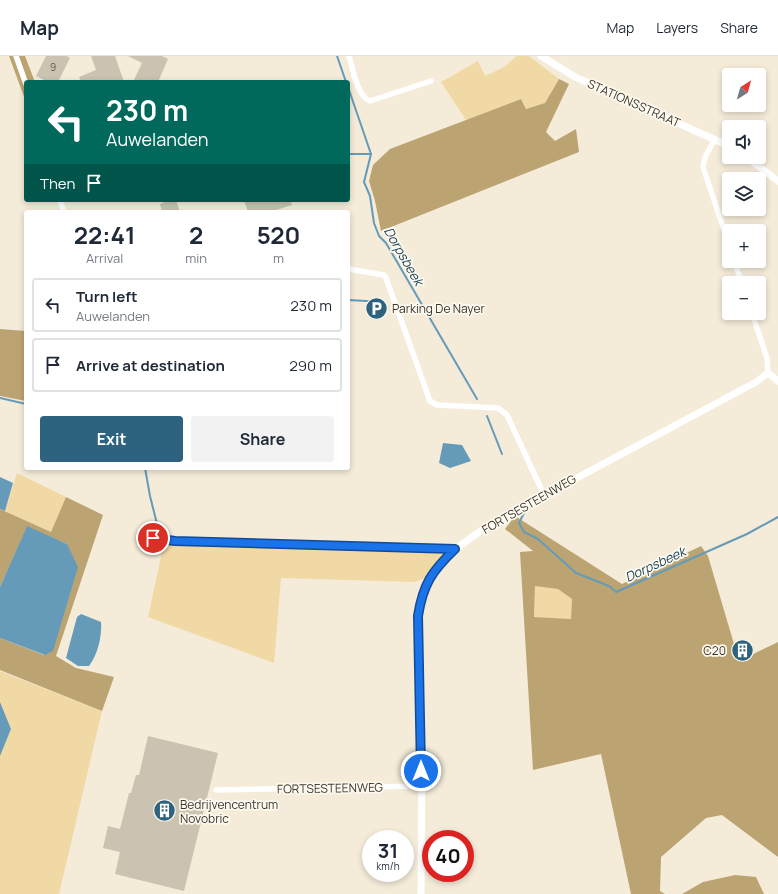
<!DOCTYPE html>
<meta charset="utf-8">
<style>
:root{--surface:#fff;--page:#f2f2f3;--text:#1f2937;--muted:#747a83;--line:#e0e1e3;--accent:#2e637f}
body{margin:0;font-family:Manrope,sans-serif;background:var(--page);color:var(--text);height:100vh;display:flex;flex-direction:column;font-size:15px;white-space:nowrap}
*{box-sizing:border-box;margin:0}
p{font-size:13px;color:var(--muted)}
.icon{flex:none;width:22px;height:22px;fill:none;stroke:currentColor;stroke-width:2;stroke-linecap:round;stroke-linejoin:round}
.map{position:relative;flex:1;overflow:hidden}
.side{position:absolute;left:24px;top:154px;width:326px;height:260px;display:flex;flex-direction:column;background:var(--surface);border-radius:4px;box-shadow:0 2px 6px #0003}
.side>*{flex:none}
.hud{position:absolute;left:24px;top:24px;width:326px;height:122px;border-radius:4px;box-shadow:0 2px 6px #0003;background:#00695c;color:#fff;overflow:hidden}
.needle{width:26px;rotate:37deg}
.fabs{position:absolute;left:722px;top:12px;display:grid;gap:8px}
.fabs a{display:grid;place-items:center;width:44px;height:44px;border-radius:4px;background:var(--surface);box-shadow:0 2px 6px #0003;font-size:20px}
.speed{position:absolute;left:362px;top:774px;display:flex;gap:8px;font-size:20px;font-weight:700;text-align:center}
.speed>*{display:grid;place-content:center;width:52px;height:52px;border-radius:50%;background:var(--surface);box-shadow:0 2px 6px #0003;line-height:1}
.speed small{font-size:10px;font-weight:400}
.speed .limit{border:6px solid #d22;background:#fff;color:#111}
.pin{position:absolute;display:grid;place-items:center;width:34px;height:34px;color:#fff;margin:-17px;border:2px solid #fff;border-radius:50%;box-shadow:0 1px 4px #0007}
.me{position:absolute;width:44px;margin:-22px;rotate:0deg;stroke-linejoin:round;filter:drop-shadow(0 0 3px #0008)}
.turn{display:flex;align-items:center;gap:14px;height:84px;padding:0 16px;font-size:18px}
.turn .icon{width:52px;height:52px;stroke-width:2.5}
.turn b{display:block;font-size:28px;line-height:34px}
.then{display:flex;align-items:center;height:38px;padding:0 16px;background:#0003;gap:8px;font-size:15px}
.eta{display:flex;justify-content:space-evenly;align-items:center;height:68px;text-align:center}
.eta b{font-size:24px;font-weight:700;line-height:28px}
.button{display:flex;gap:8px;margin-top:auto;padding:8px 16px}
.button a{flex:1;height:46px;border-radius:4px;background:var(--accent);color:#fff;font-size:16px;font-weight:700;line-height:46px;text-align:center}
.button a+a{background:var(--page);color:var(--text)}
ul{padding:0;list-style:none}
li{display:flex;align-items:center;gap:12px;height:54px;margin:0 8px 6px;padding:0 8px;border:2px solid var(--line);border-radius:4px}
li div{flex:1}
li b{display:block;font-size:15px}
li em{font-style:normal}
header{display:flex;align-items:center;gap:24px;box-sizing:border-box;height:56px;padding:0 20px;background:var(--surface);border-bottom:1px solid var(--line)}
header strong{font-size:19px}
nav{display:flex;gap:22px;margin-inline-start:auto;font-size:14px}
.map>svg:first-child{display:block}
.green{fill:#f1d9a6}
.forest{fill:#bca472;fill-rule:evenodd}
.water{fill:#659bb9}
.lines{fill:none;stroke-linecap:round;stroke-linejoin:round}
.stream{stroke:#659bb9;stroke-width:2}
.building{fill:#cbc3b1}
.minor{stroke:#fff;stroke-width:5.5}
.tertiary{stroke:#fff;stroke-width:7}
.route-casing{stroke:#114b97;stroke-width:10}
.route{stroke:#1a73e8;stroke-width:7}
.labels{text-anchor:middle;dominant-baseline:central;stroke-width:3.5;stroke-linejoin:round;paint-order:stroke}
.number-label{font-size:10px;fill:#5f5a50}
.street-label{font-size:12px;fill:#3b3730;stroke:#fef9ee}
.poi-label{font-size:12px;fill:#3b3730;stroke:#fef9ee;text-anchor:start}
.water-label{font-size:13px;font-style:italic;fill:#123f56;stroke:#fef9ee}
</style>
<header>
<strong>Map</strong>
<nav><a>Map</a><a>Layers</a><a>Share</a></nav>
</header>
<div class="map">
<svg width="778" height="838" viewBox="0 0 778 838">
<rect width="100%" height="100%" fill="#f4ebd9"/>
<g class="green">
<polygon points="517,0 529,0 559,23 545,47 526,53 521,43 466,64 441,26 478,5 485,20 504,11"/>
<polygon points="17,417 66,441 51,476 5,455"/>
<polygon points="164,487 182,489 445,495 425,522 415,526 281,522 274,607 148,561"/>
<polygon points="535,529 558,533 572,543 571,563 534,561"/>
<polygon points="0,615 102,655 59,838 0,838 0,700 11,673 0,646"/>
</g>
<g class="forest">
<polygon points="9,0 25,0 35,26 26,26 26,46"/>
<polygon points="559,23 569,28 546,76 555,85 576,73 579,96 381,175 375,145 369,125 373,109 390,93 521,43 526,53 545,47"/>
<polygon points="0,273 26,275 26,345 0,340"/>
<polygon points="66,441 103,459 56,600 76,612 114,621 102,655 0,614 0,582 44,599 67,488 27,471 0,531 0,453 51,476"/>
<path d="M515,460L622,528L701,490L708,500L739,605L778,586V801L722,759L706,762L661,801L660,835L665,838H631L601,698L533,714L520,496L533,495L505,473ZM535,530L558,533L572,543L571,563L534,561Z"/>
<polygon points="735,819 756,821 764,838 682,838 703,826"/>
</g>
<g class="water">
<polygon points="443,387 462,389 471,405 450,412 439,407"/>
<polygon points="0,421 13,427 5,455 0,453"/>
<polygon points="27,470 67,488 78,511 53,595 45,599 0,582 0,531"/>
<path d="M81,558L101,566C102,580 98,598 89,610H78L66,602L77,561Z"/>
<polygon points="0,646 11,673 0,700"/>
</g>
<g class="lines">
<g class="stream">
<polyline points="337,0 346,26"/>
<polyline points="348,31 371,98 364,126 370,140 374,167 379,180 386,187 477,343"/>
<polyline points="348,98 371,98"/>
<polyline points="348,244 384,246"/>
<polyline points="0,342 26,348"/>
<polyline points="487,360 502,398"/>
<polyline points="145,412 150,440 160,480"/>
<polyline points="524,457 519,467 524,476 538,483 576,517 609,530 616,536 747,478 778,461"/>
</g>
</g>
<g class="building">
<polygon points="46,0 67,0 70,2 58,26 48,26 36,20"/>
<polygon points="91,0 115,0 124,26 81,26 79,21 96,14"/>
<polygon points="128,0 162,0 168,3 158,26 133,26 142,7"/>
<polygon points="170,144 176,144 180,156 162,156 160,148"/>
<polygon points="244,144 290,144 292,149 270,156 248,156"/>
<polygon points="148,680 218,697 184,835 115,818 120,796 103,792 108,770 120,773 129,737 131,737 136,719 139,719"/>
</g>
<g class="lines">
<g class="minor">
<polyline points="16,0 26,28"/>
<path d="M349,0C353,13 357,40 370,45L431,25"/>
<polyline points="715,83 705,101 703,111 729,189"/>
<polyline points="60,144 64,156"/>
<polyline points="734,205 742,227"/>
<polyline points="348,213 384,219 386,222 430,345 437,349 498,352 507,359 544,439"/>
<polyline points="752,257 767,302 768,317"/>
<polyline points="153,482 175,485 455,493"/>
<polyline points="216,734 421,730"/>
</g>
<g class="tertiary">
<polyline points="541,0 575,21 729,90"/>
<polyline points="746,101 778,125"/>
<path d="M421,838C422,771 422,705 421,638C420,608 413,567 422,538C432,505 466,485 493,467L756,326L768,317L778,325"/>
</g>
</g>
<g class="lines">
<defs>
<path id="route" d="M153,482L175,485L455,493C432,515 423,528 418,560L421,715"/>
</defs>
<use href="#route" class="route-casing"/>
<use href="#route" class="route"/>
</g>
<defs>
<symbol id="parking-disc" viewBox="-11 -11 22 22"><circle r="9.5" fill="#2e637f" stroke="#fef9ee"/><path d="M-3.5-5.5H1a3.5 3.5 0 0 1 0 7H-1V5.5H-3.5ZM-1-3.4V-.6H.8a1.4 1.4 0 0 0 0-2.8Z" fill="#fff"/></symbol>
<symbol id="building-disc" viewBox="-11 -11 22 22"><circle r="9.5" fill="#2e637f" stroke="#fef9ee"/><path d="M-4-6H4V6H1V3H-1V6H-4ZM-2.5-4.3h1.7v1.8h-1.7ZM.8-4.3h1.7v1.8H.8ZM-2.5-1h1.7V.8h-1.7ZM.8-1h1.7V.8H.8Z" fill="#fff"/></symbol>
</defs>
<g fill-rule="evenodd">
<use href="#parking-disc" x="364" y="240" width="25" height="25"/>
<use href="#building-disc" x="730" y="582" width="25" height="25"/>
<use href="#building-disc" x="152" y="742" width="25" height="25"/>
</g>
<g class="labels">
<g class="number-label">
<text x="53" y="11">9</text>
</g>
<g class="street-label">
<text transform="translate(634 47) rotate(24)">STATIONSSTRAAT</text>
<text transform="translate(529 448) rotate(-30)">FORTSESTEENWEG</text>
<text transform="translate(330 732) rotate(-1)">FORTSESTEENWEG</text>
</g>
<g class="poi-label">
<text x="392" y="252">Parking De Nayer</text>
<text x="726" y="594" text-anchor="end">C20</text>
<text x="180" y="748">Bedrijvencentrum<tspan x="180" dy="14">Novobric</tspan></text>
</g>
<g class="water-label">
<text transform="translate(404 200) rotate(60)">Dorpsbeek</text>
<text transform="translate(655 508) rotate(-25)">Dorpsbeek</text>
</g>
</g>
</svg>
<div class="fabs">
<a><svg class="needle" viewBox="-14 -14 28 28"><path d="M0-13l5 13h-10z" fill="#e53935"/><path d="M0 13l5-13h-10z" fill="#747a83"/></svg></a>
<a><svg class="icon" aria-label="sound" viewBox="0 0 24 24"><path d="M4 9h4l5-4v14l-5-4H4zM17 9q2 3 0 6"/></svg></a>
<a><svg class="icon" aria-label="layers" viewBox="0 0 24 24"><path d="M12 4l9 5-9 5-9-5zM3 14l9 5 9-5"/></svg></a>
<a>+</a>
<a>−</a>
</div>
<div class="speed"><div>31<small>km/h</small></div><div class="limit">40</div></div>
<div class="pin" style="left:153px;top:482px;background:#d93025"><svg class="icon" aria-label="arrive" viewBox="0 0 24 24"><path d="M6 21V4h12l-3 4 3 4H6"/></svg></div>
<svg class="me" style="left:421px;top:715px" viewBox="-20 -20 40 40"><circle r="17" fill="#1a73e8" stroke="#fff" stroke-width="3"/><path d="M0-11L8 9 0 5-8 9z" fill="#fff"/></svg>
<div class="hud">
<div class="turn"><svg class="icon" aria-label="left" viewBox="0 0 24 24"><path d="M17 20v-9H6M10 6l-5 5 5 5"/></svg><div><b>230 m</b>Auwelanden</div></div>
<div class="then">Then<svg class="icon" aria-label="arrive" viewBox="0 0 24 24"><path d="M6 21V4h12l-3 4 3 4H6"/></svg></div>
</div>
<section class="side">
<div class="eta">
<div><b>22:41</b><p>Arrival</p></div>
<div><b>2</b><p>min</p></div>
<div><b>520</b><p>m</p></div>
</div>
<ul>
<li><svg class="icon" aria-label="left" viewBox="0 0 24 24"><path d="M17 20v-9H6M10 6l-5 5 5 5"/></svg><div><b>Turn left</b><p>Auwelanden</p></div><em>230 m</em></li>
<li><svg class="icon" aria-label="arrive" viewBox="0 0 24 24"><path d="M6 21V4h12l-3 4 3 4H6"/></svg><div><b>Arrive at destination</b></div><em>290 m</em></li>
</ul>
<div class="button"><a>Exit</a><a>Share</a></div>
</section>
</div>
